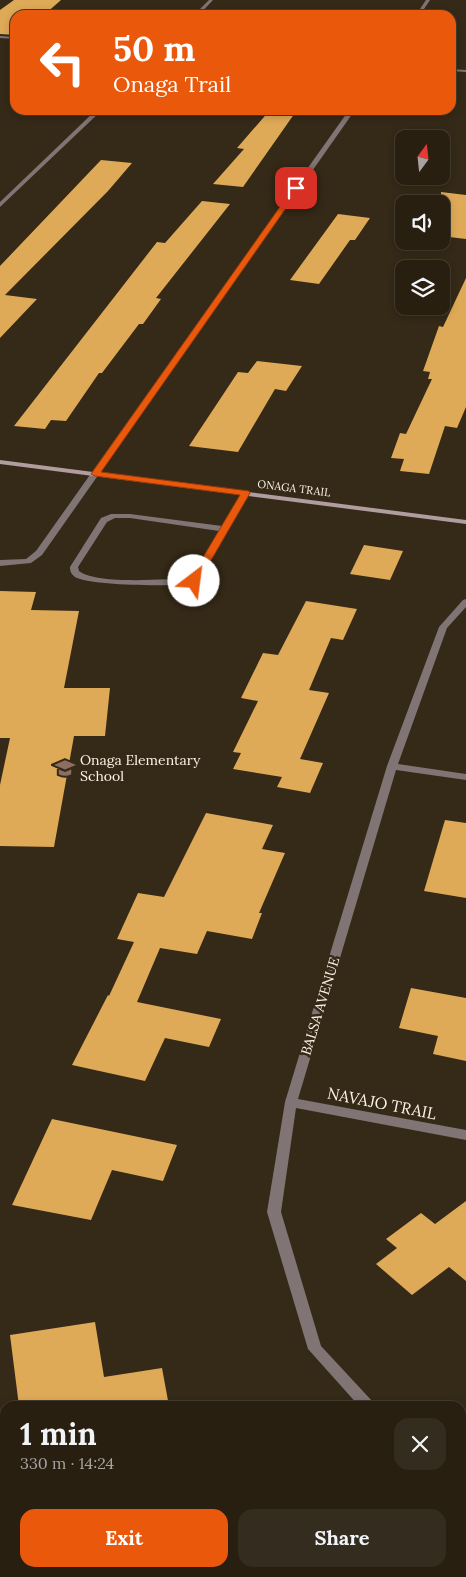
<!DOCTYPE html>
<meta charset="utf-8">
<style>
:root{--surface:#281f11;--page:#342c1f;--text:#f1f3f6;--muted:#a5a29f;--line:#443d31;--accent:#ea580c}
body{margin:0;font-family:Lora,serif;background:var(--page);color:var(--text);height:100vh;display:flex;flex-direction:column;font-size:19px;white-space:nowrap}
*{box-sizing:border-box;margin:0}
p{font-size:16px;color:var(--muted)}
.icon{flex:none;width:28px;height:28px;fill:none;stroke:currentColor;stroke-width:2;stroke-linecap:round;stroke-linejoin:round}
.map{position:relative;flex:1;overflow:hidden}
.side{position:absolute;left:0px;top:1401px;width:466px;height:176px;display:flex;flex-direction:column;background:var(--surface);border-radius:15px 15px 0 0;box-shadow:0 2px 8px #0003,0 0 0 1px var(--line)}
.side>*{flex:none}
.banner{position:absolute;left:10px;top:10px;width:446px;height:105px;border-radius:15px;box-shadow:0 2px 8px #0003,0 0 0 1px var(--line);background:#ea580c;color:#fff;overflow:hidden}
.needle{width:32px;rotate:15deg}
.fabs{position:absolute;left:395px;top:130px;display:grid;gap:10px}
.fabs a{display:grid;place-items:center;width:55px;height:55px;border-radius:10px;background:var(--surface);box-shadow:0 2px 8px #0003,0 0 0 1px var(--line);font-size:25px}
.pin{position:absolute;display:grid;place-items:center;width:42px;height:42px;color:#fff;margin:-21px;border-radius:10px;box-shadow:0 2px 8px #0006}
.me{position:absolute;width:55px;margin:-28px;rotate:30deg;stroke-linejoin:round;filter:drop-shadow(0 0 4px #0008)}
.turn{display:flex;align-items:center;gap:18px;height:105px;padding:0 20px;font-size:22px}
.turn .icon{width:65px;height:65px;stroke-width:2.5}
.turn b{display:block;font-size:35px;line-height:42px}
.round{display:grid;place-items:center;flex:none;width:52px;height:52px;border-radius:15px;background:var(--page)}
.summary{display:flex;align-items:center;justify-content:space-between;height:85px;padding:0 20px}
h1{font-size:30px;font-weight:800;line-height:38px}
.button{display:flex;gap:10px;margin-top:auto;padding:10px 20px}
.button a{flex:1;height:58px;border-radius:15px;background:var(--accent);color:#fff;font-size:20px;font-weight:800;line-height:58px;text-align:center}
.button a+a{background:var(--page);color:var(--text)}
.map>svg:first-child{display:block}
.building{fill:#deaa57}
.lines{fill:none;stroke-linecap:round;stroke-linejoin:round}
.lane{fill:#807475;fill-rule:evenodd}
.street{fill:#807475;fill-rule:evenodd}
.secondary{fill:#b09d9f;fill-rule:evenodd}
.route{fill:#ea580c;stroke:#983908}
.labels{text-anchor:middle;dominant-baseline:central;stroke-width:5;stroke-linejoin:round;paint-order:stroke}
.far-street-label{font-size:11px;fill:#fbf3e8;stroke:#352917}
.poi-label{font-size:14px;fill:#fbf3e8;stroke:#352917;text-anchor:start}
.street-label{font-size:14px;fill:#fbf3e8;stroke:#352917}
.near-street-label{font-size:16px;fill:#fbf3e8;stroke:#352917}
</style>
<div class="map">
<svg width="466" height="1577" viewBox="0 0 466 1577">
<rect width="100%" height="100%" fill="#352917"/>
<g class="building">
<polygon points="14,0 61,0 44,15 15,15 15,35 0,34 0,10"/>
<polygon points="270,110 297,110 243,187 213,184 244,149 237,148"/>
<polygon points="101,160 132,163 108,191 5,295 37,299 0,338 0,266"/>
<polygon points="441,192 466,195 466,239 441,236"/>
<polygon points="202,201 230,204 156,298 161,299 143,324 139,324 102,373 99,373 66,421 51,420 45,429 14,426 157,242 165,243"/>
<polygon points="338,214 370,218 355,240 350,240 319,284 290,280"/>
<polygon points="466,278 466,407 457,428 445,426 429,474 400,471 404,459 391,458 400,433 406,434 432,379 428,379 430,372 423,371 439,326 443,327"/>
<polygon points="257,361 302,366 286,391 275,389 238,452 189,446 238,372 248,373"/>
<polygon points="364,545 403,551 390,580 350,574"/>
<polygon points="0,591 36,592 31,610 79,611 64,688 110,688 105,736 74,736 54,847 0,846 0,785 10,738 0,738"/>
<polygon points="306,601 357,609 343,640 331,638 309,690 329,693 300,759 323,763 310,793 277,787 282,777 233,769 241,753 233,752 258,701 241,698 263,653 278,655"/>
<polygon points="206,813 273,825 262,849 285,853 259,913 262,913 252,939 207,931 197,954 160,948 137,1002 221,1019 209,1047 165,1038 145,1081 72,1065 108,995 109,996 134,942 117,939 138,893 164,897"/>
<polygon points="445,820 466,823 466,898 424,891"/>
<polygon points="411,988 466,998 466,1061 433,1054 438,1036 399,1028"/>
<polygon points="52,1119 177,1145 163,1181 112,1170 91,1220 12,1205"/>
<polygon points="466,1201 466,1281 449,1267 412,1295 376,1264 397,1248 386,1239 421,1213 435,1224"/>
<polygon points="95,1322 104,1377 162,1368 169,1406 19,1406 10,1335"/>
</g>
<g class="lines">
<g class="lane">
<polygon points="92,472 98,472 99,474 42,555 31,563 0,566 0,560 26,559 36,551"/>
<path d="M243,491H249L250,493L197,583C178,587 91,586 75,577C71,574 70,571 70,567L101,518L111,514H130L222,526ZM115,518H130L219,531L191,578C167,579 97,585 79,571L78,567L107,522Z"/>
</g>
<g class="street">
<polygon points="209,0 213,0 199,15 194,15"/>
<polygon points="426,0 430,0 420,15 416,15"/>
<polygon points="0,36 15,37 15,39 0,38"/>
<polygon points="451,69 466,70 466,72 451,71"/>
<polygon points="96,110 102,110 0,207 0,202"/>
<polygon points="349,110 355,110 98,476 92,476 92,472"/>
<polygon points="466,599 466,607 447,628 398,764 466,774 466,780 396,770 298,1099 466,1130 466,1140 296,1108 281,1212 321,1346 373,1402 375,1406 359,1406 308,1349 267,1212 285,1102 387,766 439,627 463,600"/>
<polygon points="461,1499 466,1501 466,1519 461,1517"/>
</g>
<polygon class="secondary" points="0,460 466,520 466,524 0,464"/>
</g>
<polygon class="route" points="294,187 300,188 101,472 249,491 250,493 199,581 198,583 191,583 189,581 240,495 95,476 91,474"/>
<defs>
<symbol id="school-bare" viewBox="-9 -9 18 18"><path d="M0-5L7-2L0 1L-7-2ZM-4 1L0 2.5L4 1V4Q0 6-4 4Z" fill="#8d6e63" stroke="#352917" stroke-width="2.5" paint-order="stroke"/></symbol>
</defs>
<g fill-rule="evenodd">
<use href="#school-bare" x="51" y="754" width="28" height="28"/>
</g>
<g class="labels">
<g class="far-street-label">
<text transform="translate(294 488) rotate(7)">ONAGA TRAIL</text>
</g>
<g class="poi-label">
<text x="80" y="760">Onaga Elementary<tspan x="80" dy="16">School</tspan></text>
</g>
<g class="street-label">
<text transform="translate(320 1006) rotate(-73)">BALSA AVENUE</text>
</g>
<g class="near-street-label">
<text transform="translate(382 1103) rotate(11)">NAVAJO TRAIL</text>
</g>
</g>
</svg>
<div class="fabs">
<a><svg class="needle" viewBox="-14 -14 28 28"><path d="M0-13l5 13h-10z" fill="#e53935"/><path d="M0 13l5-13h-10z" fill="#a5a29f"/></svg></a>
<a><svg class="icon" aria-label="sound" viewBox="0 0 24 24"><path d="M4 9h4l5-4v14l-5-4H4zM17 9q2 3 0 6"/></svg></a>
<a><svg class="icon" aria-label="layers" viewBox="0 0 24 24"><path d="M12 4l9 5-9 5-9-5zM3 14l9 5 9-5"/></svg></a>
</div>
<div class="pin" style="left:296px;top:188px;background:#d93025"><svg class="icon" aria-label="arrive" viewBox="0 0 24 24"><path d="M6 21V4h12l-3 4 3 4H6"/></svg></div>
<svg class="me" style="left:194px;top:581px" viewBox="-20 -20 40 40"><circle r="19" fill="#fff"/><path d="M0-13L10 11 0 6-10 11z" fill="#ea580c"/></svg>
<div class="banner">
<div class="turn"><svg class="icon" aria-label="left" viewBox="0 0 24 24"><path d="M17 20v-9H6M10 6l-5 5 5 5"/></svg><div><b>50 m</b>Onaga Trail</div></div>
</div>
<section class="side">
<div class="summary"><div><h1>1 min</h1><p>330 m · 14:24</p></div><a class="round"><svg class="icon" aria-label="close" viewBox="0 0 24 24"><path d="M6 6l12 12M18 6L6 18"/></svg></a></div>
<div class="button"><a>Exit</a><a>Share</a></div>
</section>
</div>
